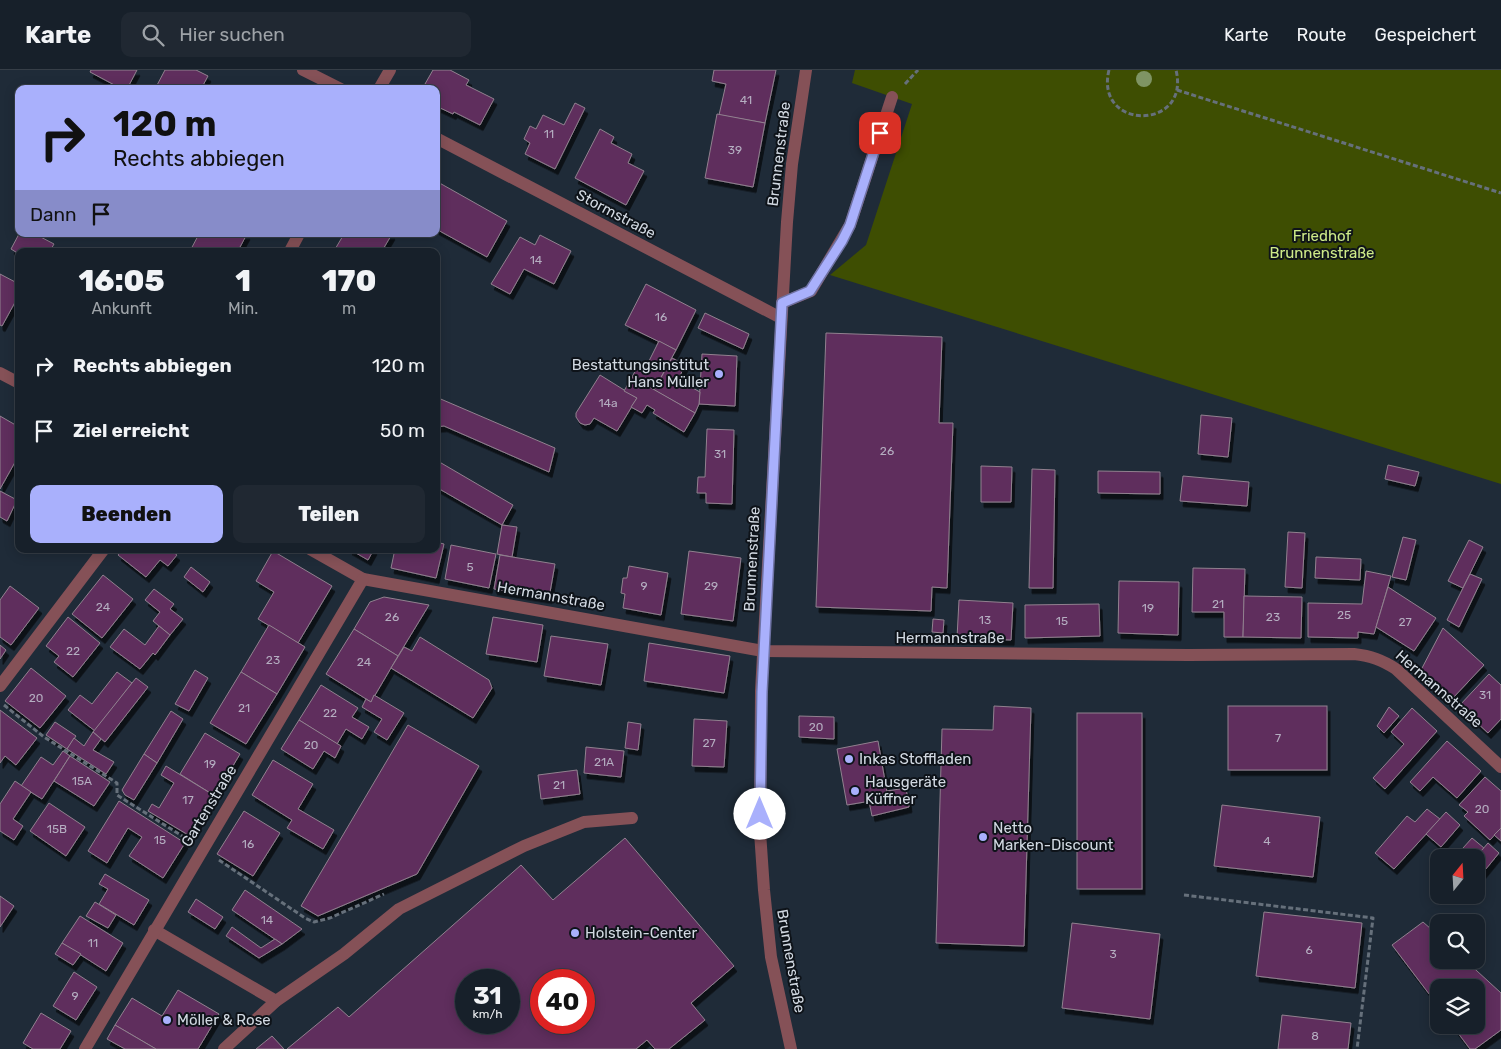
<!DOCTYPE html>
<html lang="de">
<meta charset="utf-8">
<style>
:root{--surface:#17202a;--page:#202832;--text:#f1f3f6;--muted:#9ea3a8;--line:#363e47;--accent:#a9b0fc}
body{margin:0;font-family:Rubik,sans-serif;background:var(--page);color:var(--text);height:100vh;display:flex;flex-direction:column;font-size:19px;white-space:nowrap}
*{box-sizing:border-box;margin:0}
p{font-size:16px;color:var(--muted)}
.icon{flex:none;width:28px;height:28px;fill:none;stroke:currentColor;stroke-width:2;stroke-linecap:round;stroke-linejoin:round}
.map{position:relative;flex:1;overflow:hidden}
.panel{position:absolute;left:15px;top:178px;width:425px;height:305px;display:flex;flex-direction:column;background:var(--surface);border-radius:10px;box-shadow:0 2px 12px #0003,0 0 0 1px var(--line)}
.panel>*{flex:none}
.banner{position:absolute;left:15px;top:15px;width:425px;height:152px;border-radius:10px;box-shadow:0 2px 12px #0003,0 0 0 1px var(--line);background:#a9b0fc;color:#111;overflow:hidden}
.needle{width:32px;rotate:18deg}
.controls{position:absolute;left:1430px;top:779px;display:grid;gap:10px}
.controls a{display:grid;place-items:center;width:55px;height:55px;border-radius:10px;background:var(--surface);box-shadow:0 2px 12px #0003,0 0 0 1px var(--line);font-size:25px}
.speed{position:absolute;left:455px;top:899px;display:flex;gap:10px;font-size:25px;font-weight:700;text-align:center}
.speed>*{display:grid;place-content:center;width:65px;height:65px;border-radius:50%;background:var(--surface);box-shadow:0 2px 12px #0003,0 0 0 1px var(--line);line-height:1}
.speed small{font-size:12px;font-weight:400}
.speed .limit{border:8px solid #d22;background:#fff;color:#111}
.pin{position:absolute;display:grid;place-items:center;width:42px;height:42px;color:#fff;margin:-21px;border-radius:10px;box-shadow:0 2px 8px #0006}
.me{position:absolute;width:55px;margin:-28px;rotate:0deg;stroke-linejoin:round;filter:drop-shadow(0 0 4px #0008)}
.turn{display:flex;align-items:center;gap:18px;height:105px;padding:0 15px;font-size:22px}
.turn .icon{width:65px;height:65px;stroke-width:2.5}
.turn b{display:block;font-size:35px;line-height:42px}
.then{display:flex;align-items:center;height:48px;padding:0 15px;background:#0003;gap:10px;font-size:19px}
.eta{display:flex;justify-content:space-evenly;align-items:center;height:85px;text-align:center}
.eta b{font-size:30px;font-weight:800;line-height:35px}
.cta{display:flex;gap:10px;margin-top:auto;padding:10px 15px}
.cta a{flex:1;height:58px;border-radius:10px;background:var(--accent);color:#111;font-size:20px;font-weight:800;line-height:58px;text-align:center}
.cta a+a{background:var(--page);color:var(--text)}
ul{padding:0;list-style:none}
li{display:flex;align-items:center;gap:15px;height:65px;padding:0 15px}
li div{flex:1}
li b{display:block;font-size:19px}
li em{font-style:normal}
header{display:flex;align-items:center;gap:30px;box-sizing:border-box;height:70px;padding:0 25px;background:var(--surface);border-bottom:1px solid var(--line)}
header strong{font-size:24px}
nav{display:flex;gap:28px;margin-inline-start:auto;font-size:18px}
.search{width:350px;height:45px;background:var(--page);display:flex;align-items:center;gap:12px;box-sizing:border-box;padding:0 18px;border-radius:10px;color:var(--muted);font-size:19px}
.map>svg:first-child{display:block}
.green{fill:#3e4e02}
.building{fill:#5f2e5d;stroke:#91818f;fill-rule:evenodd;filter:url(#shadow)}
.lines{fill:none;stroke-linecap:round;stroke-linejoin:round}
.path{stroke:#66707b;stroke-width:3;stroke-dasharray:5 2.5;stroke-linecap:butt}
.service{stroke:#855157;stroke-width:12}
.minor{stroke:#855157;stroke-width:12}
.tertiary{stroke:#855157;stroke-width:12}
.tree{fill:#7f9464}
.route-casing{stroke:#6e72a4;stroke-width:12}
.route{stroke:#a9b0fc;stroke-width:9}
.poi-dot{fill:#a9b0fc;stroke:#0e1319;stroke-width:2}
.labels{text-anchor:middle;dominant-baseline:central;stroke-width:4;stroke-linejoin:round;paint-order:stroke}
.number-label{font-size:12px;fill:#b5aec1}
.street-label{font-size:15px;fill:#d2d9e2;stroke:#0e1319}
.park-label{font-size:15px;fill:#ceea88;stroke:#0e1319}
.poi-label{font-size:15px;fill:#d2d9e2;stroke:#0e1319;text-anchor:start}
</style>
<header>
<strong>Karte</strong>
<div class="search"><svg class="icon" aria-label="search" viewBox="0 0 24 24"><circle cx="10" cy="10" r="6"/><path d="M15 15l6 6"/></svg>Hier suchen</div>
<nav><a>Karte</a><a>Route</a><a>Gespeichert</a></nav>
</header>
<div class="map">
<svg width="1501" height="979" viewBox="0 0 1501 979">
<defs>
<filter id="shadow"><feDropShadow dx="3" dy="5.5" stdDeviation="0" flood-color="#0009"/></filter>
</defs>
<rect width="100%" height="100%" fill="#1f2b38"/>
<polygon class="green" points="855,0 1501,0 1501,414 830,205 866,175 912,34 852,13"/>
<g class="building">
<polygon points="91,0 137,0 127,19 122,19 90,2"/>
<polygon points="165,0 196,0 208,6 201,19 155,19"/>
<polygon points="433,0 450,0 469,10 466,15 494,29 480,55 454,42 453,44 436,36 436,19 425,14"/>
<polygon points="714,0 776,0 765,53 719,45 726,14 712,11"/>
<polygon points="575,33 585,38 555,99 525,84 530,73 524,69 530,56 536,59 543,45 564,55"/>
<polygon points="717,44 765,53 753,117 705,108"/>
<polygon points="600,59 614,67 611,73 632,84 628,93 644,101 626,135 575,108"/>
<polygon points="436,111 507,151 487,187 436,159"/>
<polygon points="19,164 35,164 54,174 50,181 19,181 19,184 11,179"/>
<polygon points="199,164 247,164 240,177 243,178 241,181 190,181"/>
<polygon points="344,164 392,164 382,181 334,181"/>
<polygon points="540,165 571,181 554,214 524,199 510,224 491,214 520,167 535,175"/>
<polygon points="0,204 19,214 19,225 2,256 0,255"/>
<polygon points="646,214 696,240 676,280 625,255"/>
<polygon points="705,243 749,264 743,279 698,258"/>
<polygon points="826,263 942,267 939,353 953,353 947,518 932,517 931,541 816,537"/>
<polygon points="659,271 676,280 654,320 632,307 640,292 647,295"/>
<polygon points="702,284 737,286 735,336 699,334"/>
<polygon points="672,288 685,295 678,310 700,322 699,334 695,343 654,320"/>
<polygon points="600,305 637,328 617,361 594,348 590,354 585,355 580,353 576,347 576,343"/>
<polygon points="632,307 695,343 684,362 653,343 655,340 647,335 642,343 631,337 637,328 624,321"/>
<polygon points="436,327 555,378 549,402 444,356 436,357"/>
<polygon points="1201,345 1232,348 1228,387 1198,384"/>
<polygon points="0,346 19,357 19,385 0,419"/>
<polygon points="707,359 734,360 732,434 706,433 706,423 697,423 698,407 705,407"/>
<polygon points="436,390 513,435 502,455 436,417"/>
<polygon points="1388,395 1419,402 1415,416 1385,409"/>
<polygon points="981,396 1012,397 1011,432 981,432"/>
<polygon points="1032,399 1055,400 1053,518 1029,518"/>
<polygon points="1098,401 1160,402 1160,424 1098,423"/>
<polygon points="1183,406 1249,412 1247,436 1180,431"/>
<polygon points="0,421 17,430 7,451 0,447"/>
<polygon points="502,455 517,457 512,487 497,484"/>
<polygon points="1288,462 1305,463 1302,518 1285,517"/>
<polygon points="1403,467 1416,470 1406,510 1392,507"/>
<polygon points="1469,470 1483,477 1463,518 1448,511"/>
<polygon points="436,472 444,474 436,508 391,498 395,479 436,479"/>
<polygon points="451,475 496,484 489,518 445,509"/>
<polygon points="123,479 169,479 177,485 168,496 160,490 146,507 118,485"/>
<polygon points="349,479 374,479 368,490"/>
<polygon points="273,481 332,516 298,573 258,549 274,522 256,511"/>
<polygon points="689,481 741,488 733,551 681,544"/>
<polygon points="500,485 555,494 549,528 494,519"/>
<polygon points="1316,487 1361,489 1360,510 1315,508"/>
<polygon points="629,496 668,503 661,545 623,538 625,524 621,523 623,508 627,508"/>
<polygon points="191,497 210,512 203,522 184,507"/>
<polygon points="1193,498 1245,499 1243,567 1224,567 1224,542 1192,542"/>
<polygon points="1366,501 1391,506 1374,564 1358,562 1358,568 1308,567 1308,533 1362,534"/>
<polygon points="1470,504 1482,509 1459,557 1447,550"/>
<polygon points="103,505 133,529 102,568 72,544"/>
<polygon points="1119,511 1179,512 1178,565 1118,563"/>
<polygon points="10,516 39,538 11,575 0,567 0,530"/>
<polygon points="1388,517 1436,548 1414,581 1376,557"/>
<polygon points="154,519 174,534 170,539 183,549 170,565 153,551 160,542 145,530"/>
<polygon points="1244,526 1302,527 1301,568 1243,567"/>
<polygon points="384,527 429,535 398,586 354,559 370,532"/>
<polygon points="959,530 1013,533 1011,570 957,568"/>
<polygon points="1099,534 1100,566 1025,568 1025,535"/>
<polygon points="68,547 100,573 73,607 54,592 59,586 46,576"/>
<polygon points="493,547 543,555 537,592 486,584"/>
<polygon points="933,549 944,550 943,563 932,562"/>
<polygon points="269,555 305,577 277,624 241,602"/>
<polygon points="159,556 170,565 155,585 153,583 140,599 110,577 124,559 145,575"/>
<polygon points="1443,558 1484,595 1452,629 1421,600"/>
<polygon points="354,559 398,586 371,632 326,604"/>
<polygon points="551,566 608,574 601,615 544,606"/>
<polygon points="420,567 489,610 492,618 473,648 391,598 404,577 412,581"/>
<polygon points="649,573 730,586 724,623 644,611"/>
<polygon points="0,575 6,580 0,589"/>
<polygon points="31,598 66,626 40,658 5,631"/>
<polygon points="195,600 208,608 189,641 175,634"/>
<polygon points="117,602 132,613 95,661 68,640 80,625 92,634"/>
<polygon points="241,602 277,624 246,674 210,653"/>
<polygon points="1489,604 1501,615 1501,649 1488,663 1459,636"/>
<polygon points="136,608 148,617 105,672 93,662"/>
<polygon points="321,615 358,638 352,647 369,657 362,669 346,659 337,674 299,650"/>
<polygon points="374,625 404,643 387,670 374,662 382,649 362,637 366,629 371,632"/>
<polygon points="994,636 1031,638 1024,876 936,873 942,659 993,660"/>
<rect x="1228" y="636" width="99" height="64"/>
<polygon points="1389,637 1399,646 1384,663 1377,656"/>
<polygon points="1412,638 1437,661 1385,719 1373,708 1404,674 1391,662"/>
<polygon points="0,640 37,668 16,695 5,686 0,693"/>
<polygon points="171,641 183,649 157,693 144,684"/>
<rect x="1077" y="643" width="65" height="176"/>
<polygon points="799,646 834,647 834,669 799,667"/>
<polygon points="694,649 727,651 724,697 692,696"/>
<polygon points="299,650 341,676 335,688 324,681 313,699 281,679"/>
<polygon points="55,652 76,666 67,679 46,665"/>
<polygon points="628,652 641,654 638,680 625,678"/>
<polygon points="408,655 479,696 417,804 318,846 301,836"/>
<polygon points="93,662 101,669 93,680 114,692 106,704 67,679 74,668 84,676"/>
<polygon points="205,663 240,684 215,726 180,704"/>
<polygon points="878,671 888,728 847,735 837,679"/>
<polygon points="1447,671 1481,701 1457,728 1433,707 1420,721 1410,712"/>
<polygon points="586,677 624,681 621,707 584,703"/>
<polygon points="63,681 70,686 42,729 21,716 41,687 53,695"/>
<polygon points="144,684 157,693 134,730 125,725 122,720"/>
<polygon points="70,686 110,712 94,736 54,711"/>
<polygon points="273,690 313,714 298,739 334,760 323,779 287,758 292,750 252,725"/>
<polygon points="166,696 215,726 190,766 148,741 152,734 159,738 174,713 161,705"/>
<polygon points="577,700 580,724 541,729 538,705"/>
<polygon points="1485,707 1501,721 1501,758 1490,770 1464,746 1468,742 1459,735"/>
<polygon points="15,711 31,722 13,749 23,756 14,770 0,761 0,734"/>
<polygon points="906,718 909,737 872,746 869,731 888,728 887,721"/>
<polygon points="119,731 185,773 163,808 129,786 142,767 128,758 107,793 88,781"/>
<polygon points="49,733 85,757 66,786 30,761"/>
<polygon points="1222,735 1320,747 1313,807 1214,796"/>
<polygon points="1427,739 1440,749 1394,799 1375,783 1407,746 1415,752"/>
<polygon points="244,741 280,763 253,806 217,784"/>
<polygon points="1446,742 1460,755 1441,777 1426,764"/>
<polygon points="1501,758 1501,771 1494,765"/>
<path d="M625,768L734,896L691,933L705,950L669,979H655L647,970L636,979H287L338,937L349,947L521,795L553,830ZM466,910H509V952H466ZM541,910H584V952H541Z"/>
<polygon points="1472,768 1484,778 1475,788 1454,788"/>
<polygon points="1488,773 1499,783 1481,805 1476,801 1475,788"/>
<polygon points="105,804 149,830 134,855 99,834 108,819 99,814"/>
<polygon points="245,820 302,859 282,874 232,840"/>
<polygon points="0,826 14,836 0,857"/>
<polygon points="196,829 223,847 215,859 188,842"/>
<polygon points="95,832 116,845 108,858 86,846"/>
<polygon points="1264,842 1362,853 1355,918 1256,906"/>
<polygon points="80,846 123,873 106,901 62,873"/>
<polygon points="1423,852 1439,866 1439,890 1465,890 1501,923 1501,960 1475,979 1470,979 1452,955 1476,955 1476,918 1439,918 1439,937 1392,875"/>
<polygon points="1072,853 1160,864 1150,949 1062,938"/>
<polygon points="232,857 261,878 275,869 282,874 259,888 226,866"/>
<polygon points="62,873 81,884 73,895 55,884"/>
<polygon points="74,902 97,917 76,950 53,936"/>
<polygon points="178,920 219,944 198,979 156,979 115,955 132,928 162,946"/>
<polygon points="41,943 71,961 60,979 33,979 23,973"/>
<polygon points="1282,945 1351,953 1348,979 1278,979"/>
<polygon points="115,955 156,979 125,979 107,969"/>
<polygon points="272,966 284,979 256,979"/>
</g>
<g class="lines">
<g class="path">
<path d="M1109,0C1094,61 1191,61 1176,0"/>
<polyline points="905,14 918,0"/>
<polyline points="1177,20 1501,123"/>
<polyline points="4,635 44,667 117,713 117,725 187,769"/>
<polyline points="219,790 305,848 314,852 330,848 384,824"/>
<polyline points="1184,825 1373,848 1357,979"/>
</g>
<g class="service">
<polyline points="782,233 811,221 850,155 892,27"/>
<polyline points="154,860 276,931"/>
<polyline points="224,979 276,931 344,884 399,839 524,776 584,752 632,748"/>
</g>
<g class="minor">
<polyline points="303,0 341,19"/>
<polyline points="379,19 390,0"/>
<polyline points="436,68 781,248"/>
<polyline points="290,181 299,164"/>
<polyline points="0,303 19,313"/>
<path d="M310,479L363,509L763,581L1188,585L1354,584C1371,586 1382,590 1396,599L1501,697"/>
<polyline points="0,616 104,479"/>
<polyline points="85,979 363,509"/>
</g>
<polyline class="tertiary" points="791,979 771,887 764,820 760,762 761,621 787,152 792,94 806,0"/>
</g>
<circle class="tree" cx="1144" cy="9" r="8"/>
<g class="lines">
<defs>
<polyline id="route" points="760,744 762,622 782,233 810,221 842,171 850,155 880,63"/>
</defs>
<use href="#route" class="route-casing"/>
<use href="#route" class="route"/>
</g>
<g class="poi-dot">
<circle cx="719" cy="304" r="5"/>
<circle cx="849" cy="689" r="5"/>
<circle cx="855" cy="721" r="5"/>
<circle cx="983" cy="767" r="5"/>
<circle cx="575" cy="863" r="5"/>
<circle cx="167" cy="950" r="5"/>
</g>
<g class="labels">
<g class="number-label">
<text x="746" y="30">41</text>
<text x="549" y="64">11</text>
<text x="735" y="80">39</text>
<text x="536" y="190">14</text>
<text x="661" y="247">16</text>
<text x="608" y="333">14a</text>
<text x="887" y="381">26</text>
<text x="720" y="384">31</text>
<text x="470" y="497">5</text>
<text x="644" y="516">9</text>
<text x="711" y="516">29</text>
<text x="1218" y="534">21</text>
<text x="103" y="537">24</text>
<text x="1148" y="538">19</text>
<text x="1344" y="545">25</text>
<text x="392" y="547">26</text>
<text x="1273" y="547">23</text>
<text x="985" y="550">13</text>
<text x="1062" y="551">15</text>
<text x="1405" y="552">27</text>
<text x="73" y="581">22</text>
<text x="273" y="590">23</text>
<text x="364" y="592">24</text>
<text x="1485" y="625">31</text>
<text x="36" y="628">20</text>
<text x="244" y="638">21</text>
<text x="330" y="643">22</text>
<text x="816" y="657">20</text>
<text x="1278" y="668">7</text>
<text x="709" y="673">27</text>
<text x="311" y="675">20</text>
<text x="604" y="692">21A</text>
<text x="210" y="694">19</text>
<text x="82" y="711">15A</text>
<text x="559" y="715">21</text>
<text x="188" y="730">17</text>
<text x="1482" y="739">20</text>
<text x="57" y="759">15B</text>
<text x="160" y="770">15</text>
<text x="1267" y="771">4</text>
<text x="248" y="774">16</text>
<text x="267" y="850">14</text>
<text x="93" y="873">11</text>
<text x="1309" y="880">6</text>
<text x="1113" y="884">3</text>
<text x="75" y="926">9</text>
<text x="1315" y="966">8</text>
</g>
<g class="street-label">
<text transform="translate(779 84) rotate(-83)">Brunnenstraße</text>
<text transform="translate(616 144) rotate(28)">Stormstraße</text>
<text transform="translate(752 489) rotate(-87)">Brunnenstraße</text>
<text transform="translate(551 526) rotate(10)">Hermannstraße</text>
<text x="950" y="568">Hermannstraße</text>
<text transform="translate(1439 619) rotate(41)">Hermannstraße</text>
<text transform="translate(209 736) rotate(-59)">Gartenstraße</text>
<text transform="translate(791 891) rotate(80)">Brunnenstraße</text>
</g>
<g class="park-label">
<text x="1322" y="166">Friedhof<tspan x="1322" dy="17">Brunnenstraße</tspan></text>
</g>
<g class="poi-label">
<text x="709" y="295" text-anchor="end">Bestattungsinstitut<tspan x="709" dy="17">Hans Müller</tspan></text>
<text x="859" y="689">Inkas Stoffladen</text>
<text x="865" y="712">Hausgeräte<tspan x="865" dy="17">Küffner</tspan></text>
<text x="993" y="758">Netto<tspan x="993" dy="17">Marken-Discount</tspan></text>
<text x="585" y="863">Holstein-Center</text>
<text x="177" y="950">Möller &amp; Rose</text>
</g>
</g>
</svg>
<div class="controls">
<a><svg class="needle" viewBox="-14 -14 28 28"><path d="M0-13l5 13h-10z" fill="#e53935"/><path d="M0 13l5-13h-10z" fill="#9ea3a8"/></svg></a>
<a><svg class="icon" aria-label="search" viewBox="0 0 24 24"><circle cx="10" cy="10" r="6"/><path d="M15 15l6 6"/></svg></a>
<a><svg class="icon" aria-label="layers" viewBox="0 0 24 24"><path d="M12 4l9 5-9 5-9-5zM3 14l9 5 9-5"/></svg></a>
</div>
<div class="speed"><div>31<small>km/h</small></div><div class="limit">40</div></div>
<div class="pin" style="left:880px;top:63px;background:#d93025"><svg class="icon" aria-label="arrive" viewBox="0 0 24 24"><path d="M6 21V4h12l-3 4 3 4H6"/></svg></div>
<svg class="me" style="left:760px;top:744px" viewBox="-20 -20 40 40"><circle r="19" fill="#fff"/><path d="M0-13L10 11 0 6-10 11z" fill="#a9b0fc"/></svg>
<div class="banner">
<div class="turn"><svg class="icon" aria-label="right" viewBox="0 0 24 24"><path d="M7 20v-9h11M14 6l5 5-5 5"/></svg><div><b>120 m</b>Rechts abbiegen</div></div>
<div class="then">Dann<svg class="icon" aria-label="arrive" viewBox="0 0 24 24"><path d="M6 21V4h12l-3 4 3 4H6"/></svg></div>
</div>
<section class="panel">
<div class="eta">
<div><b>16:05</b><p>Ankunft</p></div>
<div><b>1</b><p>Min.</p></div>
<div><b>170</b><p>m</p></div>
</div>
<ul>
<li><svg class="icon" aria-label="right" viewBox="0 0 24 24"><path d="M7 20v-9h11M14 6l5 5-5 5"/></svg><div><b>Rechts abbiegen</b></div><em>120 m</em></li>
<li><svg class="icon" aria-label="arrive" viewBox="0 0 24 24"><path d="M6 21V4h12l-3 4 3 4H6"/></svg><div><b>Ziel erreicht</b></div><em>50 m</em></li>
</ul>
<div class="cta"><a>Beenden</a><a>Teilen</a></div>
</section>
</div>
